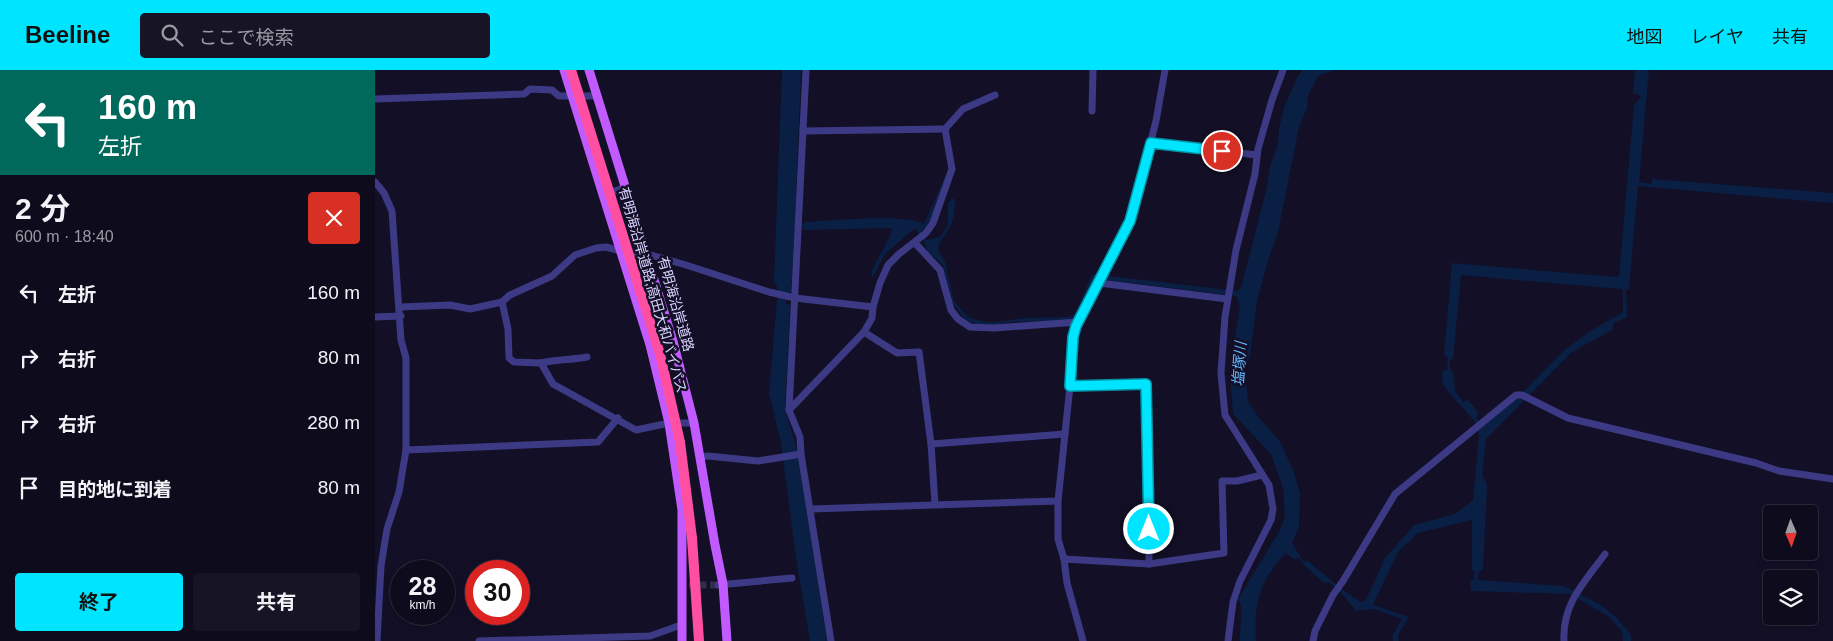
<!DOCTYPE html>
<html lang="ja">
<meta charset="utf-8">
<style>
:root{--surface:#0e0b1c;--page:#171425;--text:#f1f3f6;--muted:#9b9ba3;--line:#2e2b3b;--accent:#00e5ff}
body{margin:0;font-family:Arial,"Noto Sans JP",sans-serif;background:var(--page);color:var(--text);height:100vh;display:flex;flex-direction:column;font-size:19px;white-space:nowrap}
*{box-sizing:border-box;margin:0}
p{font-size:16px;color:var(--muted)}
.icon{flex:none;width:28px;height:28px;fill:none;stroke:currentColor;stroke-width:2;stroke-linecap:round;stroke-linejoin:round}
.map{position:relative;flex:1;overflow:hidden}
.side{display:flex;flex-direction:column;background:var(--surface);width:375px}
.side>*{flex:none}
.guide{background:#00695c;color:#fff;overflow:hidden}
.needle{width:32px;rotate:178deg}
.controls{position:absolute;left:1388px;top:435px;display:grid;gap:10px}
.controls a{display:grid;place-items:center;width:55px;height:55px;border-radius:5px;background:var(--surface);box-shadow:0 2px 12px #0003,0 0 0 1px var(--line);font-size:25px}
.speed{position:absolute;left:15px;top:490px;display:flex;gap:10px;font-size:25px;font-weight:700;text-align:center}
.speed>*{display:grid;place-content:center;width:65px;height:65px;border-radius:50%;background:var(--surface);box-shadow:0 2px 12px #0003,0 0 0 1px var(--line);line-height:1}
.speed small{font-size:12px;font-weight:400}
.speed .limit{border:8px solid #d22;background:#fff;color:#111}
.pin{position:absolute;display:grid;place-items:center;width:42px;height:42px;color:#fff;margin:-21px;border:2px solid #fff;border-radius:50%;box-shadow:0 1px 5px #0007}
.me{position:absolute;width:55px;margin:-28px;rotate:0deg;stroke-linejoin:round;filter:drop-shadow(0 0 4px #0008)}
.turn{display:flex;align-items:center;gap:18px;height:105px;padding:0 15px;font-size:22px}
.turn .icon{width:65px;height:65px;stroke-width:2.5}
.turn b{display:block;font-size:35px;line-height:42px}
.round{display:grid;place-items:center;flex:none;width:52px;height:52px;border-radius:5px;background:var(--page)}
.head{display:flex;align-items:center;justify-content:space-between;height:85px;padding:0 15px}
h1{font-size:30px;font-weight:700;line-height:38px}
.action{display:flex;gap:10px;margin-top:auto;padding:10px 15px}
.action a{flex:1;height:58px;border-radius:5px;background:var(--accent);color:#111;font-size:20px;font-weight:700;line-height:58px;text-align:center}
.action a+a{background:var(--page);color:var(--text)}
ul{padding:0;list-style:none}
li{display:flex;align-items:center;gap:15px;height:65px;padding:0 15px}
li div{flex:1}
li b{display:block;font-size:19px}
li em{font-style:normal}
header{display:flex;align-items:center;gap:30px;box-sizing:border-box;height:70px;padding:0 25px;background:var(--accent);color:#111}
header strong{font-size:24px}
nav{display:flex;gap:28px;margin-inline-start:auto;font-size:18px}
.search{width:350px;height:45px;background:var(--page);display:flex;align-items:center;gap:12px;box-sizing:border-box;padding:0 18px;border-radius:5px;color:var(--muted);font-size:19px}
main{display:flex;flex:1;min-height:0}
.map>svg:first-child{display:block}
.water{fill:#0a1f44;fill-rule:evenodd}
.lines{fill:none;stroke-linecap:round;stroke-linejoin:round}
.minor-tunnel{stroke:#312d47;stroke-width:7;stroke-dasharray:7 3.5;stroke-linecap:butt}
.minor{stroke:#3d3a85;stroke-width:7}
.major{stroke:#c25bff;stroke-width:9}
.highway{stroke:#ff4fa3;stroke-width:10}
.highway-bridge{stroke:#ff4fa3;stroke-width:10}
.route-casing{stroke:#0095a6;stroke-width:12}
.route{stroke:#00e5ff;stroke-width:9}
.labels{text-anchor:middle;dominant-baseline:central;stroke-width:5;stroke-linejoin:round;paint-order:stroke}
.street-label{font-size:14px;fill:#d9d4ff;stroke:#130f26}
.water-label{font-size:15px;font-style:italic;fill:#62b6ff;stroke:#130f26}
</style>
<header>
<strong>Beeline</strong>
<div class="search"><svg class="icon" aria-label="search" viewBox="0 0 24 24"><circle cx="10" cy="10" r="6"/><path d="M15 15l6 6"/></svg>ここで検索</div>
<nav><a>地図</a><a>レイヤ</a><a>共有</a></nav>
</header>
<main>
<section class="side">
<div class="guide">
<div class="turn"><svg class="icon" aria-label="left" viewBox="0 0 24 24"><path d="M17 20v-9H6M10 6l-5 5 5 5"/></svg><div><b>160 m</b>左折</div></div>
</div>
<div class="head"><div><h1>2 分</h1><p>600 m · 18:40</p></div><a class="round" style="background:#d93025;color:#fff"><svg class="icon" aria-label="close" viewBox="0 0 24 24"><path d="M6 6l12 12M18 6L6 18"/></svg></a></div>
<ul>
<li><svg class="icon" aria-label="left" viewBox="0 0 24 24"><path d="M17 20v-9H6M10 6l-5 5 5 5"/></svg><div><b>左折</b></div><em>160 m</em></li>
<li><svg class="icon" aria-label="right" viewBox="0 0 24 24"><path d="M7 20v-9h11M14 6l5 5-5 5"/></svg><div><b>右折</b></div><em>80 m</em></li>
<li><svg class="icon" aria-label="right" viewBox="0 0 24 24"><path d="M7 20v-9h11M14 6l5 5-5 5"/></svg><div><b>右折</b></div><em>280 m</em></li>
<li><svg class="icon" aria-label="arrive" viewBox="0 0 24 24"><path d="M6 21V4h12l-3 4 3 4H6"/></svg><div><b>目的地に到着</b></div><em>80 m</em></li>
</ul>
<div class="action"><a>終了</a><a>共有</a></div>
</section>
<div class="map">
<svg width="1458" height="571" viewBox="0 0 1458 571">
<rect width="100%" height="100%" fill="#130f26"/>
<path class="water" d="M407,0H426L420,153L429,154L430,152C455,151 529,143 549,154L571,104L572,107C565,126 561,148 546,162L552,170L565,167L573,155V135L577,128L580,130C580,140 579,149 574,158C570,166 564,172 563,180L570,192L579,231L592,246L598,249L611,252H622L649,248L693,247L700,244L717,204L862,221L866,218L892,117L895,96L903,74L904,59L909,38L922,8L927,0H960L943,6L933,26L932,38L924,57L903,162L893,191L882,230L875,286L870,302L873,331L880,343L905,372L919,402L925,424L924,457L917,473L929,492L933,491L969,521L986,532L991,530L1010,488L1039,455L1080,444L1098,430L1104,366L1100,352L1071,319L1067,311L1068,300H1072L1073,288L1069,285L1077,193L1241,207L1244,206L1259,36L1266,26L1258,23L1260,0H1274L1264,112L1276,114L1277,109L1458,123V133L1263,116L1254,219L1251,220L1252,247L1239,253L1237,260L1197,282L1111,369L1107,406L1112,414L1108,500L1104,502L1103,510L1189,516L1226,535L1241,547L1256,565V571H1248L1247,561L1233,546L1194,524L1096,521L1095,511L1099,509L1100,502L1097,500V450L1043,463L1023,482L998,535L1034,547L1024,563L1023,571H1018L1017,566L1027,549L999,539L981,541L969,526L954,512L949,513L929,495L923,487L920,490L911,483C884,511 879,533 881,571H865C864,559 870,539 863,529L905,460L910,447L908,418L896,384L858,344L855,305L865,235L861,226L723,209L701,249L693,251L636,252L615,255L598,253L590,249L578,234L568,195L552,181L550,173L540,158L510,184L498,207L496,202L515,166L517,158L429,160L428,156H420L416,222L411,223V233L415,235L410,341L419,368L425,392L452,571H435L421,488L406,373L394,323L403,219L399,211ZM1086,205L1246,219L1248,220V240L1245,244L1215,261L1191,279L1138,332L1108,356L1101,348L1104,343L1093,330L1088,332L1080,321L1078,302L1075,300V290L1078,289Z"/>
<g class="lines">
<polyline class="minor-tunnel" points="314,515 343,515"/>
<g class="minor">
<polyline points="431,0 414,340 425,367 426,384 456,571"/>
<polyline points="0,29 149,24 155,19 177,20 184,26 222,26"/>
<polyline points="717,41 718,0"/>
<polyline points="428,61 570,59"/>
<polyline points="776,73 882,85"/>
<polyline points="0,112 9,123 17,141 26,270 31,288 31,380 24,422 12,459 6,496 2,571"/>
<polyline points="232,124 251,117"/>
<polyline points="540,173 565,200 576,240 583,249 595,257 619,258 703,252"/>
<polyline points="724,213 852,229"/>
<polyline points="127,232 133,259 134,288 139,292 166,293 178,314 261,360 294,353 319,353"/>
<polyline points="25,237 75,235 95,239 127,232 135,225 177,206 200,185 221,178 231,177 246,181 272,184 311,195 394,222 420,228 498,237"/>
<polyline points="0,247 26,246"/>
<polyline points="489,262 522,283 544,282 556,374 560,434"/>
<path d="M166,293C182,289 197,290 212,287"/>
<polyline points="695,316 771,314 773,373 774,494"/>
<polyline points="414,340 489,262 497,248 498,237 505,213 513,195 524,184 551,163 558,153 577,99 570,59 588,39 620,25"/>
<polyline points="556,374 690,364"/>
<polyline points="31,380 223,372 243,348"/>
<polyline points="325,387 333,386 383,391 426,384"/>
<polyline points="436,439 683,431"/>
<polyline points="689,489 774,494 849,483 847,411 862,411 887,405"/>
<polyline points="343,515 417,508"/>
<polyline points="104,571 275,566 306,555"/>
<polyline points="708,571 692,513 689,489 683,469 683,431 695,316 698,267 701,256 755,151 781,51 790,0"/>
<polyline points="853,571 858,532 865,511 896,450 898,439 894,415 850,345 846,303 850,247 861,180 880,104 883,79 897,30 908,0"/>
<polyline points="938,571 940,561 958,525 968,511 1020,424 1141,325 1147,325 1193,348 1381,393 1404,401 1458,409"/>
<path d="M1189,571C1187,534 1209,513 1230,484"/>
</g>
<g class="major">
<polyline points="189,0 275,275 294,353 307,440 307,571"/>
<polyline points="214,0 298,271 319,353 340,475 348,514 352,571"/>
</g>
<polyline class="highway" points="317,468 324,571"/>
<polyline class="highway-bridge" points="196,0 285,284 305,372 317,468"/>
</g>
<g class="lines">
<defs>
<polyline id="route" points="774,459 771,314 695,316 698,267 701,256 755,151 776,73 847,81"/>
</defs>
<use href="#route" class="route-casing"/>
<use href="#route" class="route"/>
</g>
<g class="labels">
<g class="street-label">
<text transform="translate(278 220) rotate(74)">有明海沿岸道路;高田大和バイパス</text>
<text transform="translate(301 234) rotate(74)">有明海沿岸道路</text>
</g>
<g class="water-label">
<text transform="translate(864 294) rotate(-86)">塩塚川</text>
</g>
</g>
</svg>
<div class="controls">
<a><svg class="needle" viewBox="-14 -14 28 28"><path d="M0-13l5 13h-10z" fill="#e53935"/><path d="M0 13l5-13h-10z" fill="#9b9ba3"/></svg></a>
<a><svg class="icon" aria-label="layers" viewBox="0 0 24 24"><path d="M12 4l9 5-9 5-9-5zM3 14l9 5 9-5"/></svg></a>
</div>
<div class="speed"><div>28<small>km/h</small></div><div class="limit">30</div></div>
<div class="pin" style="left:847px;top:81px;background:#d93025"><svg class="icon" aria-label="arrive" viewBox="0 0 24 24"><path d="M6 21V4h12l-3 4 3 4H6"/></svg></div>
<svg class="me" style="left:774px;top:459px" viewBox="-20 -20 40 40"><circle r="17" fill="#00e5ff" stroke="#fff" stroke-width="3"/><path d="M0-11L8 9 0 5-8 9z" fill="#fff"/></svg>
</div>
</main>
